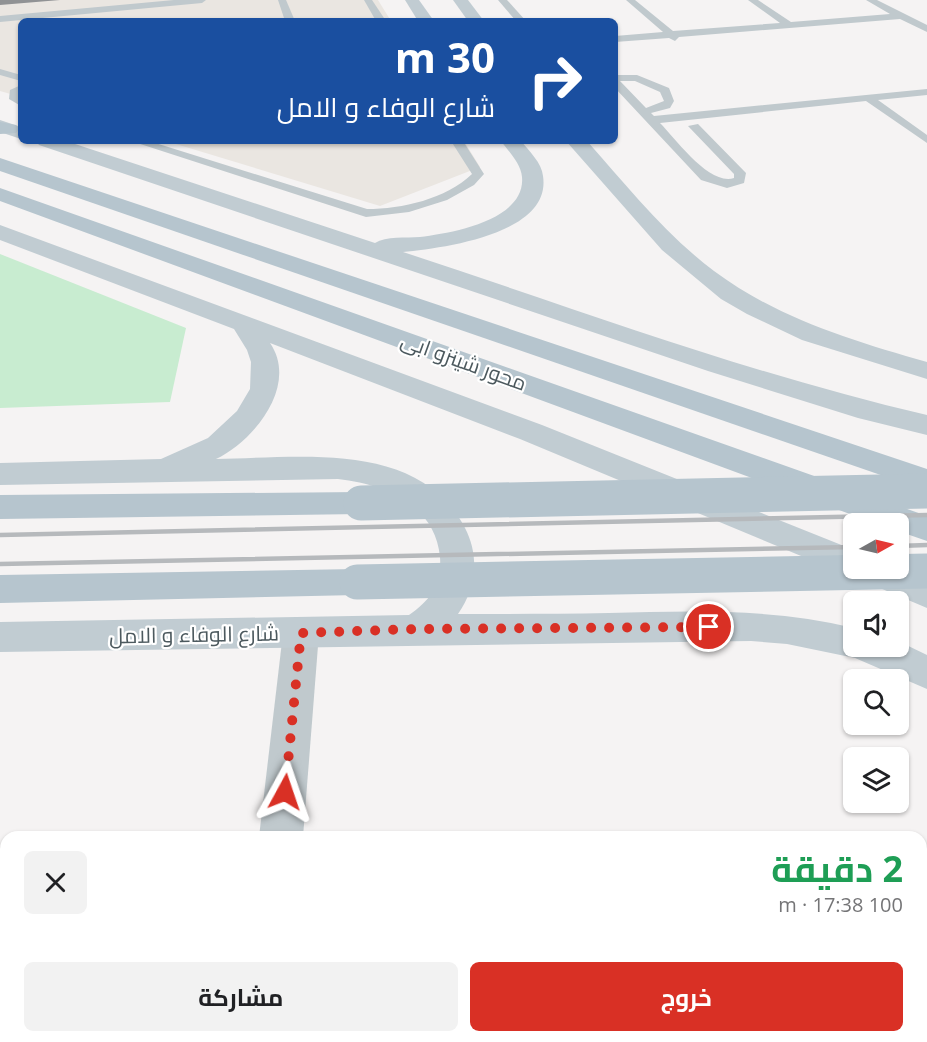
<!DOCTYPE html>
<html lang="ar">
<meta charset="utf-8">
<style>
:root{--surface:#fff;--page:#f2f2f2;--text:#202124;--muted:#757577;--accent:#d93025}
body{margin:0;font-family:"Open Sans",Cairo,sans-serif;background:var(--page);color:var(--text);direction:rtl;height:100vh;display:flex;flex-direction:column;font-size:22px;white-space:nowrap}
*{box-sizing:border-box;margin:0}
p{font-size:20px;color:var(--muted)}
.icon{flex:none;width:33px;height:33px;fill:none;stroke:currentColor;stroke-width:2;stroke-linecap:round;stroke-linejoin:round}
.map{position:relative;flex:1;overflow:hidden;direction:ltr}
.drawer{position:absolute;left:0px;top:831px;width:927px;height:212px;display:flex;flex-direction:column;background:var(--surface);border-radius:18px 18px 0 0;box-shadow:0 2px 4px #0004;direction:rtl}
.drawer>*{flex:none}
.hud{position:absolute;left:18px;top:18px;width:600px;height:126px;border-radius:9px;box-shadow:0 2px 4px #0004;direction:rtl;background:#1a4fa0;color:#fff;overflow:hidden}
.needle{width:39px;rotate:82deg}
.tools{position:absolute;left:843px;top:513px;display:grid;gap:12px}
.tools a{display:grid;place-items:center;width:66px;height:66px;border-radius:9px;background:var(--surface);box-shadow:0 2px 4px #0004;font-size:30px}
.pin{position:absolute;display:grid;place-items:center;width:51px;height:51px;color:#fff;margin:-26px;border:3px solid #fff;border-radius:50%;box-shadow:0 2px 6px #0007}
.me{position:absolute;width:66px;margin:-33px;rotate:5deg;stroke-linejoin:round;filter:drop-shadow(0 0 4px #0008)}
.turn{display:flex;align-items:center;gap:21px;height:126px;padding:0 24px;font-size:27px}
.turn .icon{width:78px;height:78px;stroke-width:2.5}
.turn b{display:block;font-size:42px;line-height:51px}
.round{display:grid;place-items:center;flex:none;width:63px;height:63px;border-radius:9px;background:var(--page)}
.headline{display:flex;align-items:center;justify-content:space-between;height:102px;padding:0 24px}
h1{font-size:36px;font-weight:700;line-height:45px;color:#1e9e55}
.action{display:flex;gap:12px;margin-top:auto;padding:12px 24px}
.action a{flex:1;height:69px;border-radius:9px;background:var(--accent);color:#fff;font-size:24px;font-weight:700;line-height:69px;text-align:center}
.action a+a{background:var(--page);color:var(--text)}
.map>svg:first-child{display:block}
.commercial{fill:#eae6e1}
.green{fill:#c8ecd0}
.lines{fill:none;stroke-linecap:round;stroke-linejoin:round}
.lane{fill:#c0c9cd;fill-rule:evenodd}
.street{fill:#c0c9cd;fill-rule:evenodd}
.secondary{fill:#c1ccd2;fill-rule:evenodd}
.primary{fill:#b6c5ce;fill-rule:evenodd}
.rail{stroke:#b6b9bc;stroke-width:4.5}
.primary-bridge{stroke:#b6c5ce;stroke-width:35}
.shaded-wall{fill:#909294}
.route{stroke:#d93025;stroke-width:10;stroke-dasharray:0 18}
.labels{text-anchor:middle;dominant-baseline:central;stroke-width:4.5;stroke-linejoin:round;paint-order:stroke}
.street-label{font-size:21px;fill:#4c595e;stroke:#fff}
</style>
<div class="map">
<svg width="927" height="1042" viewBox="0 0 927 1042">
<rect width="100%" height="100%" fill="#f5f3f3"/>
<g class="commercial">
<polygon points="0,0 378,0 391,21 21,21 21,97 0,91"/>
<polygon points="166,141 464,141 480,167 380,206"/>
</g>
<polygon class="green" points="0,254 186,328 170,402 0,408"/>
<g class="lines">
<g class="lane">
<polygon points="174,0 206,0 202,3 0,22 0,16"/>
<polygon points="278,0 286,0 295,21 285,21"/>
<polygon points="364,0 372,0 386,21 376,21"/>
<polygon points="498,0 507,0 526,21 516,21"/>
<polygon points="626,0 635,0 673,31 780,23 748,0 758,0 791,22 890,14 866,0 877,0 927,25 927,32 900,19 679,37 675,41 669,38 615,42 615,36 663,32"/>
<polygon points="0,69 21,75 21,81 0,75"/>
<path d="M615,75H637L669,88L674,101L670,108L651,113L654,116L927,89V95L878,100L927,135V143L866,101L660,123C676,139 709,186 734,178V174L688,126L698,124L746,173L744,183L727,188L701,180L615,88ZM620,81H635L660,92L664,101L646,108Z"/>
<polygon points="21,85 21,106 9,99 10,90"/>
<path d="M131,141H149L367,209C402,209 446,199 472,174L451,141H463L484,174L474,185L447,200L409,212L366,217Z"/>
<polygon points="740,1036 785,1036 787,1042 742,1042"/>
</g>
<g class="street">
<polygon points="301,618 314,623 319,633 303,837 259,837 283,633 288,623"/>
<polygon points="237,1036 288,1036 288,1042 236,1042"/>
<polygon points="587,1036 650,1036 653,1042 589,1042"/>
</g>
<g class="secondary">
<polygon points="405,0 419,0 434,21 418,21"/>
<polygon points="453,0 468,0 484,21 468,21"/>
<polygon points="0,120 21,127 21,139 0,132"/>
<path d="M36,141H66L375,243C386,236 406,238 420,237C452,233 526,220 522,177C521,163 508,151 501,141H521C529,151 542,163 543,176C552,234 443,248 403,252C577,309 749,374 927,415V435L858,418L708,371L39,145Z"/>
<path d="M566,141H587C627,186 666,235 714,271C777,318 853,341 927,362V379L802,340L747,314L721,299L662,250Z"/>
<path d="M0,225L542,425L854,550V568L898,567L927,579V608L861,580L858,576L842,573L520,439L270,343C299,385 254,441 216,459C299,458 419,439 465,528C480,557 476,588 458,614C508,614 558,614 609,613C691,611 772,608 854,628V646H898V641L927,655V689L855,658L787,644L751,641L0,652V622L409,615C430,600 442,585 440,557C435,504 384,484 338,479L0,485V463L161,459L208,438L237,411L250,389L251,362L247,350L234,329L0,240Z"/>
</g>
<g class="primary">
<polygon points="0,122 16,125 19,129 16,133 0,134"/>
<polygon points="0,158 927,469 927,491 0,171"/>
<polygon points="0,188 927,516 927,541 898,531 898,524 877,524 0,201"/>
<polygon points="361,492 372,495 377,503 372,511 361,514 0,519 0,495"/>
<polygon points="357,569 369,572 375,582 369,592 357,595 0,603 0,575"/>
</g>
<g class="rail">
<polyline points="0,535 927,515"/>
<polyline points="898,546 927,545"/>
<polyline points="0,564 854,547"/>
</g>
<g class="primary-bridge">
<polyline points="361,503 927,491"/>
<polyline points="357,582 927,571"/>
</g>
</g>
<polygon class="shaded-wall" points="0,0 60,0 0,5"/>
<g class="lines">
<polyline class="route" points="285,792 301,633 417,629 709,627"/>
</g>
<g class="labels">
<g class="street-label">
<text transform="translate(464 361) rotate(20)">محور شينزو ابى</text>
<text transform="translate(194 634) rotate(-1)">شارع الوفاء و الامل</text>
</g>
</g>
</svg>
<div class="tools">
<a><svg class="needle" viewBox="-14 -14 28 28"><path d="M0-13l5 13h-10z" fill="#e53935"/><path d="M0 13l5-13h-10z" fill="#757577"/></svg></a>
<a><svg class="icon" aria-label="sound" viewBox="0 0 24 24"><path d="M4 9h4l5-4v14l-5-4H4zM17 9q2 3 0 6"/></svg></a>
<a><svg class="icon" aria-label="search" viewBox="0 0 24 24"><circle cx="10" cy="10" r="6"/><path d="M15 15l6 6"/></svg></a>
<a><svg class="icon" aria-label="layers" viewBox="0 0 24 24"><path d="M12 4l9 5-9 5-9-5zM3 14l9 5 9-5"/></svg></a>
</div>
<div class="pin" style="left:709px;top:627px;background:#d93025"><svg class="icon" aria-label="arrive" viewBox="0 0 24 24"><path d="M6 21V4h12l-3 4 3 4H6"/></svg></div>
<svg class="me" style="left:285px;top:792px" viewBox="-20 -20 40 40"><path d="M0-17L14 15 0 8-14 15z" fill="#d93025" stroke="#fff" stroke-width="4"/></svg>
<div class="hud">
<div class="turn"><svg class="icon" aria-label="right" viewBox="0 0 24 24"><path d="M7 20v-9h11M14 6l5 5-5 5"/></svg><div><b>30 m</b>شارع الوفاء و الامل</div></div>
</div>
<section class="drawer">
<div class="headline"><div><h1>2 دقيقة</h1><p>100 m · 17:38</p></div><a class="round"><svg class="icon" aria-label="close" viewBox="0 0 24 24"><path d="M6 6l12 12M18 6L6 18"/></svg></a></div>
<div class="action"><a>خروج</a><a>مشاركة</a></div>
</section>
</div>
